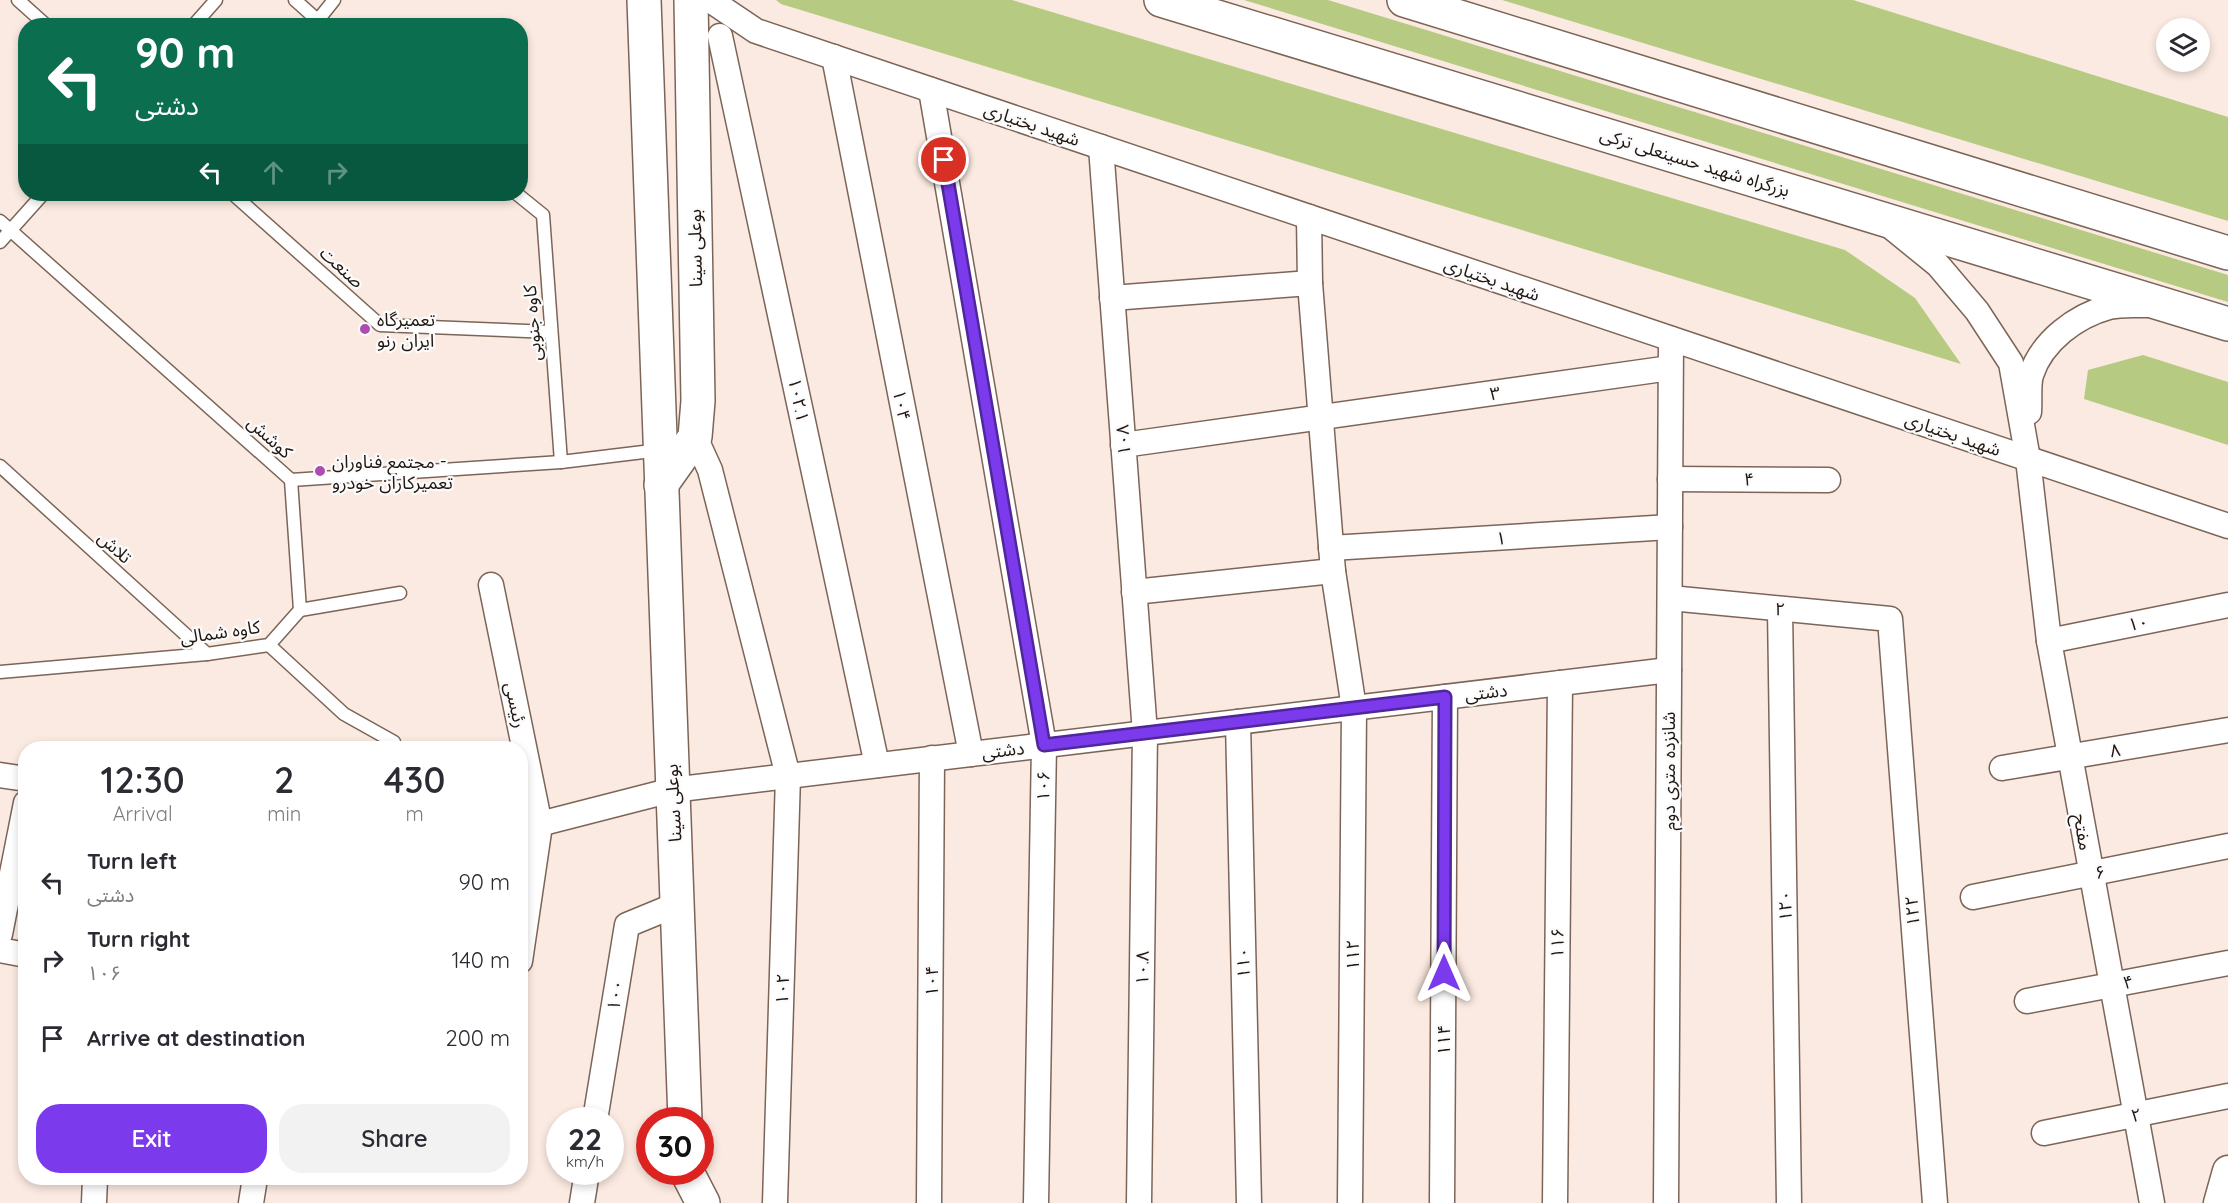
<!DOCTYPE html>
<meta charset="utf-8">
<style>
:root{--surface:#fff;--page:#f2f2f3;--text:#2b2b33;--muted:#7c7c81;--accent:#7c3aed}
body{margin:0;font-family:Quicksand,"Noto Sans Arabic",sans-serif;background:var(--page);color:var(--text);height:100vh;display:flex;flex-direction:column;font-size:22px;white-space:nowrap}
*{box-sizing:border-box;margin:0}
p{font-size:20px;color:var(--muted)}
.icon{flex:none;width:33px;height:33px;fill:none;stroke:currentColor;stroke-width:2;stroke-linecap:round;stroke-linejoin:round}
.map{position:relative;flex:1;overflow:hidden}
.details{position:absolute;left:18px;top:741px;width:510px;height:444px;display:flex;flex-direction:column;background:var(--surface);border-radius:24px;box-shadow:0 3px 9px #0003}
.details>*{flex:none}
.top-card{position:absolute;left:18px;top:18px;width:510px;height:183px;border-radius:24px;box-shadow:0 3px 9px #0003;background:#0b6e4f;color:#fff;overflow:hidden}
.buttons{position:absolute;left:2156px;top:18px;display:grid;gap:12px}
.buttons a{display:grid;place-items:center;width:54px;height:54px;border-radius:50%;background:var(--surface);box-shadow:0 3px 9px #0003;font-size:30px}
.speed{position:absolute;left:546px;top:1107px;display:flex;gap:12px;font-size:30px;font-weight:700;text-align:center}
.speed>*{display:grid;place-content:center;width:78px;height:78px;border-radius:50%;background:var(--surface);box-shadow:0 3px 9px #0003;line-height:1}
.speed small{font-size:15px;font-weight:400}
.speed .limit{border:9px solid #d22;background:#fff;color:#111}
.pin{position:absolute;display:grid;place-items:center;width:51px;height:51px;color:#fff;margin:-26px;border:3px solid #fff;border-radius:50%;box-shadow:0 2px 6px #0007}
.me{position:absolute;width:66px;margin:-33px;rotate:0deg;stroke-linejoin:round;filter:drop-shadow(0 0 4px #0008)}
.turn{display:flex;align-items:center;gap:21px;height:126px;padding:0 18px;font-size:27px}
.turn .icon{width:78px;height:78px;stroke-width:2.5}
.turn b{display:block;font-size:42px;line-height:51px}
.lanes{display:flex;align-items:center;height:57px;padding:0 18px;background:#0003;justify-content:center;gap:30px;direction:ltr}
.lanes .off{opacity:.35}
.eta{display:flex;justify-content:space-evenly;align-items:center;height:102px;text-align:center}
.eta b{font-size:36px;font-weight:600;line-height:42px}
.action{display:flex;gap:12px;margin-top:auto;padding:12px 18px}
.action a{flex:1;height:69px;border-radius:24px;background:var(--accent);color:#fff;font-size:24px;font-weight:600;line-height:69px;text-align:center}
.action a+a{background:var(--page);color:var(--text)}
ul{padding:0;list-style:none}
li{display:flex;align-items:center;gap:18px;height:78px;padding:0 18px}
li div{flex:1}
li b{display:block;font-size:22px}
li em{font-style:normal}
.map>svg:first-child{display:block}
.green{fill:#b6ca82}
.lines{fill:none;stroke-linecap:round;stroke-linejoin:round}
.service-casing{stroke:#7c6557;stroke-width:15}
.minor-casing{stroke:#7c6557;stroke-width:27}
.tertiary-casing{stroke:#7c6557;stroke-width:33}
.secondary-casing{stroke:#7c6557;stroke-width:36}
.trunk-casing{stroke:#7c6557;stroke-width:36}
.service{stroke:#fff;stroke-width:12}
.minor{stroke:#fff;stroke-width:24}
.tertiary{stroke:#fff;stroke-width:30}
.secondary{stroke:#fff;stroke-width:33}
.trunk{stroke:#fff;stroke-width:33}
.route-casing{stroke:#51269a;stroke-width:15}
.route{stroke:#7c3aed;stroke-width:10}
.poi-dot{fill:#af4cb2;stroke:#fbfbfb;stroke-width:2}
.labels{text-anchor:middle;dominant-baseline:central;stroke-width:4.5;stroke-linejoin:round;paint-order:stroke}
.street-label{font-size:18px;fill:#201611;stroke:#fbfbfb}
.poi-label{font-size:18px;fill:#201611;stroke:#fbfbfb;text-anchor:start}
</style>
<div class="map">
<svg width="2228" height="1203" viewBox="0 0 2228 1203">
<rect width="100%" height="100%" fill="#fbeae1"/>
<g class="green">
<polygon points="776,0 1012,0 1845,250 1915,298 1961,364 781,4"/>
<polygon points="1244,0 1328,0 2228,275 2228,302"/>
<polygon points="1502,0 1853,0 2228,117 2228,221"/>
<polygon points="2143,355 2228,382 2228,445 2084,399 2088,370"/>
</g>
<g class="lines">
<defs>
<g id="service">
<polyline points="18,0 47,26"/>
<polyline points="295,0 324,26"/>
<polyline points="318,20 334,0"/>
<polyline points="193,26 216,0"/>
<polyline points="233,194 380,325 551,332"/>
<polyline points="517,194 543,215 561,462"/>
<polyline points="0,221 291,480 561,462 660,450"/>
<polyline points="0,242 43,194"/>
<polyline points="0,466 207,654"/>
<polyline points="300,610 400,593"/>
<polyline points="269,645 344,714 394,742"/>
<polyline points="0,672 207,654 269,645 300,610 291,480"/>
</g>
<g id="minor">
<polyline points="710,0 756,31 2228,526"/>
<polyline points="720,36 877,765"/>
<polyline points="834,57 971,754"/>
<polyline points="931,90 1044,745 1036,1203"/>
<polyline points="1101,147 1145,733 1139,1203"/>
<polyline points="1309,217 1310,283 1333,571 1354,708 1350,1203"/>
<polyline points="1890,226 1938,265 1977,311 2011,363 2028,459 2049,641 2152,1203"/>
<polyline points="1112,298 1310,283"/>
<path d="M2029,412C2030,400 2028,385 2031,375C2042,341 2076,316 2109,307C2120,304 2134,305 2146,305"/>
<polyline points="695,437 710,470 788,776 775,1203"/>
<polyline points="1123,445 1670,368"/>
<polyline points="1670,479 1828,480"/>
<polyline points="1331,548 1670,527"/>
<polyline points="491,585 540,825 520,961"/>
<polyline points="1134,592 1333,571"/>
<polyline points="1670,598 1890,619 1935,1203"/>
<polyline points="1780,609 1789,1203"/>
<polyline points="2049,641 2228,605"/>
<polyline points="1238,722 1249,1203"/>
<polyline points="2002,768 2228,730"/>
<polyline points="0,775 26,779"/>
<polyline points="520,829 672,790 1669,670"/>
<polyline points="1973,897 2228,846"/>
<polyline points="0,934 26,803"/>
<polyline points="0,950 26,955"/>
<polyline points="2027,1001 2228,963"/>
<polyline points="595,1120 627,925 678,904"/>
<polyline points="2044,1133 2228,1096"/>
<polyline points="94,1203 95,1178"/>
<polyline points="251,1203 255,1178"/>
<polyline points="582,1203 587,1172"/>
<polyline points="929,1203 932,758"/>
<polyline points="1442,1203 1445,697"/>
<polyline points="1555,1203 1560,683"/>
<polyline points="1666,1203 1671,339"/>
</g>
<polyline id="tertiary" points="2219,1203 2228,1171"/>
<g id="secondary">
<polyline points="644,0 685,1120"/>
<polyline points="661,485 695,437 698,401 691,0"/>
<polyline points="687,1172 703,1203"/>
</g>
<g id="trunk">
<polyline points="1161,0 2228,324"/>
<polyline points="1404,0 2228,253"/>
</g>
</defs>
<use href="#service" class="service-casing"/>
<use href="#minor" class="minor-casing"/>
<use href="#tertiary" class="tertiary-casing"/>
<use href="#secondary" class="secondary-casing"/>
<use href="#trunk" class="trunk-casing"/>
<use href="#service" class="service"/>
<use href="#minor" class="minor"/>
<use href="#tertiary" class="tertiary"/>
<use href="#secondary" class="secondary"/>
<use href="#trunk" class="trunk"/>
</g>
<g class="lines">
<defs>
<polyline id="route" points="944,160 1044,745 1445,697 1444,973"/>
</defs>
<use href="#route" class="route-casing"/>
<use href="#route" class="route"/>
</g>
<g class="poi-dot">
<circle cx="365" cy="329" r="6"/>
<circle cx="320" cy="471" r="6"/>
</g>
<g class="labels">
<g class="street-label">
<text transform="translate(1032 124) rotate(19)">شهید بختیاری</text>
<text transform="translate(1695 162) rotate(17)">بزرگراه شهید حسینعلی ترکی</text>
<text transform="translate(695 248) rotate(-91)">بوعلی سینا</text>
<text transform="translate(342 267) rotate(42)">صنعت</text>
<text transform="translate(1492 279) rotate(19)">شهید بختیاری</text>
<text transform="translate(532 323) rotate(-94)">کاوه جنوبی</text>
<text transform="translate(1495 393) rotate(-8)">۳</text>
<text transform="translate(799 400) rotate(78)">۱۰۲.۱</text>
<text transform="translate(902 405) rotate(79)">۱۰۴</text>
<text transform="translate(1953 434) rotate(19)">شهید بختیاری</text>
<text transform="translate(270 437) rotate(42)">کوشش</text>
<text transform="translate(1123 440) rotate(-94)">۱۰۸</text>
<text transform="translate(1749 479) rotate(1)">۴</text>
<text transform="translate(1501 538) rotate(-4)">۱</text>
<text transform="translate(115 547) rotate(42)">تلاش</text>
<text transform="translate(1780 609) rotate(5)">۲</text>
<text transform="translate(2138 623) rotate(-11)">۱۰</text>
<text transform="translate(220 632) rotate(-8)">کاوه شمالی</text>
<text transform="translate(1486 692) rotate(-7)">دشتی</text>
<text transform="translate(516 705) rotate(78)">رئیسی</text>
<text transform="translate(1003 750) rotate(-7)">دشتی</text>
<text transform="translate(2115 750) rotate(-10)">۸</text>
<text transform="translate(1668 771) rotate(-90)">شانزده متری دوم</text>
<text transform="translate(1043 786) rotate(-89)">۱۰۶</text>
<text transform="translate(673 803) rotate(-93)">بوعلی سینا</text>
<text transform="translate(2083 832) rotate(80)">مفتح</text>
<text transform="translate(2100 872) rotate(-11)">۶</text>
<text transform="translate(1785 906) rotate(-91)">۱۲۰</text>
<text transform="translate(1912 911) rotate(-94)">۱۲۲</text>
<text transform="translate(1557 943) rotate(-89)">۱۱۶</text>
<text transform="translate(1352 955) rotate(-90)">۱۱۲</text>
<text transform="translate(1243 963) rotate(-91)">۱۱۰</text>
<text transform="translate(1142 968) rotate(-89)">۱۰.۸</text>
<text transform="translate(931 981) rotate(-90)">۱۰۴</text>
<text transform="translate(2128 982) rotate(-11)">۴</text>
<text transform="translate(782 989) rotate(-88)">۱۰۲</text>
<text transform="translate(615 995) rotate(-81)">۱۰۰</text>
<text transform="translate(1443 1040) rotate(-90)">۱۱۴</text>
<text transform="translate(2136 1115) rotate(-11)">۲</text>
</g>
<g class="poi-label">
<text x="377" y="319">تعمیرگاه<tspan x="377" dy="21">ایران رنو</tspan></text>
<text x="332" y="461">مجتمع فناوران -<tspan x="332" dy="21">تعمیرکاران خودرو</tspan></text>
</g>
</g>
</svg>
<div class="buttons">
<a><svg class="icon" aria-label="layers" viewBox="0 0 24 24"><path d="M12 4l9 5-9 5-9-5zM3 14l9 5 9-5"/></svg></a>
</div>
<div class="speed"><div>22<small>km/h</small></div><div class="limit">30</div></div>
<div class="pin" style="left:944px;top:160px;background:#d93025"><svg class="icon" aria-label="arrive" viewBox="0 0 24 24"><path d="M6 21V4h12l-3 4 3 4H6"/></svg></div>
<svg class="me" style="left:1444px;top:973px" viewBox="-20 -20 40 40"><path d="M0-17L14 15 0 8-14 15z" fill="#7c3aed" stroke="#fff" stroke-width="4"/></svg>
<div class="top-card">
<div class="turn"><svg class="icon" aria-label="left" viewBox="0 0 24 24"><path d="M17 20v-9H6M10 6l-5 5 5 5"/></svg><div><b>90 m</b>دشتی</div></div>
<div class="lanes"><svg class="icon" aria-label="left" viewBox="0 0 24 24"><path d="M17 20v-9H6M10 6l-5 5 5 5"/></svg><svg class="icon off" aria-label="ahead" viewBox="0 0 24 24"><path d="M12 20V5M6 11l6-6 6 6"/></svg><svg class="icon off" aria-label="right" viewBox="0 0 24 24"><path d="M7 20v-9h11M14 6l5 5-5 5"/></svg></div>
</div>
<section class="details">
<div class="eta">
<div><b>12:30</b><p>Arrival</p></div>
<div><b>2</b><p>min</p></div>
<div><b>430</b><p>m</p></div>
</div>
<ul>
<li><svg class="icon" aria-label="left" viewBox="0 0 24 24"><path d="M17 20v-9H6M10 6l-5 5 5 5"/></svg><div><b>Turn left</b><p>دشتی</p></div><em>90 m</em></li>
<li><svg class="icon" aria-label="right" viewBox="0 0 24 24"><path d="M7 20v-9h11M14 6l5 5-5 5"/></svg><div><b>Turn right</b><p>۱۰۶</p></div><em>140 m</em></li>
<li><svg class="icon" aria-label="arrive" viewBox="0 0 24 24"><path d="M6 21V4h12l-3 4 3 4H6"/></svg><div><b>Arrive at destination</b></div><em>200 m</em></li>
</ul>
<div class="action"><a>Exit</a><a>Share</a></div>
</section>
</div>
